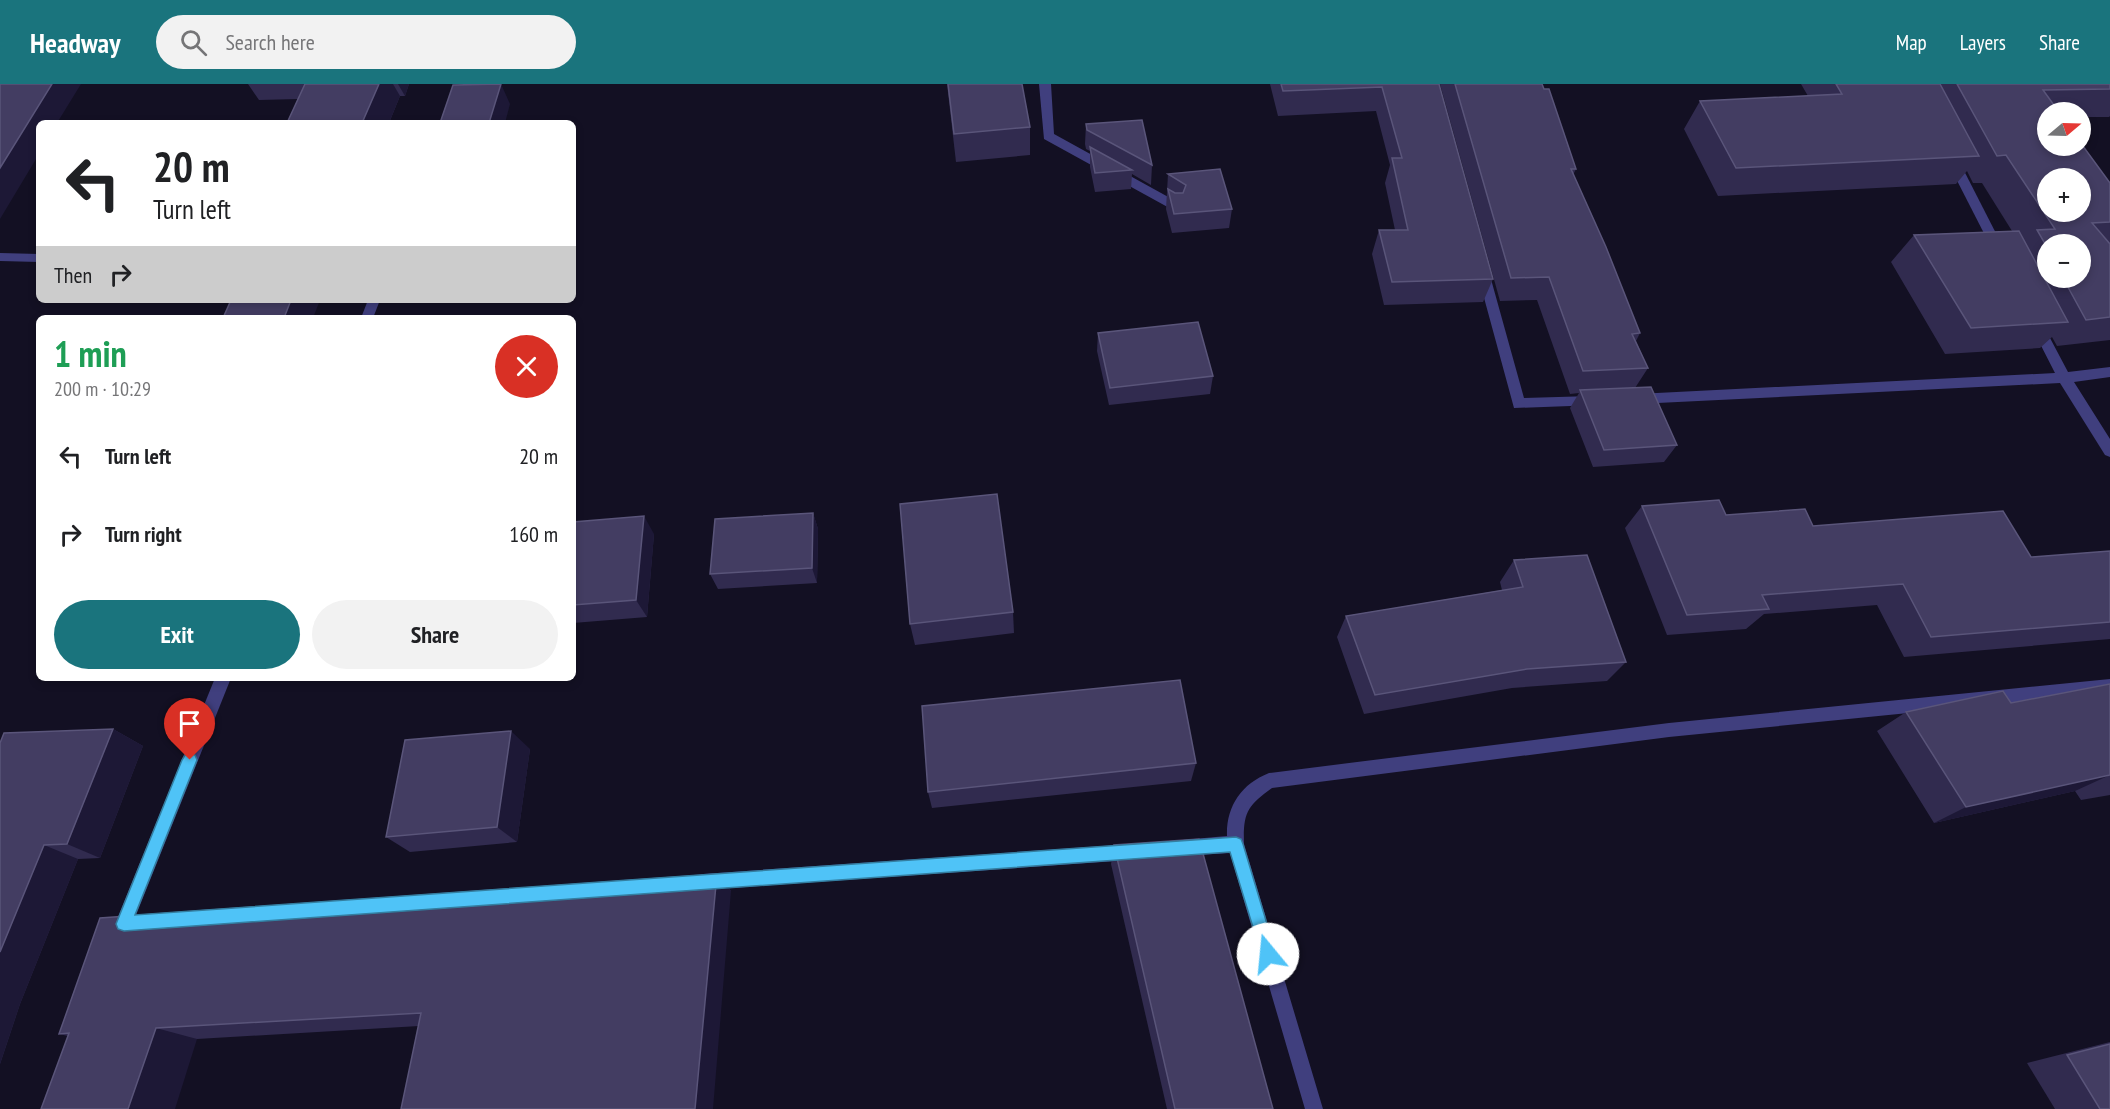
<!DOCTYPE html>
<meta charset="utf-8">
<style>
:root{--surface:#fff;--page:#f2f2f2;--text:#202124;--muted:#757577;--accent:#1a747d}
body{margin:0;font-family:"PT Sans Narrow",sans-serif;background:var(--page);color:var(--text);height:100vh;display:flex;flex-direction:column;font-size:22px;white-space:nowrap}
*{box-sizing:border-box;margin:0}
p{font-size:20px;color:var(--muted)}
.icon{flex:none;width:33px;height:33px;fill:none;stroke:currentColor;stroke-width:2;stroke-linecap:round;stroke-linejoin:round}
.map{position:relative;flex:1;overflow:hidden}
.drawer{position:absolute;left:36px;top:231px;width:540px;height:366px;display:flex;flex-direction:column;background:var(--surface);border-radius:9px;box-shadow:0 3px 9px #0003}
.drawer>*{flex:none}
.hud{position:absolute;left:36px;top:36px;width:540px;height:183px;border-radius:9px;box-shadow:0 3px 9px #0003;background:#fff;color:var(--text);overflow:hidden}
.needle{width:39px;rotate:71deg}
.tools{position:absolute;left:2037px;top:18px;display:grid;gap:12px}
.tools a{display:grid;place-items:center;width:54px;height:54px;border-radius:50%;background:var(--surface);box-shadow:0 3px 9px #0003;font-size:30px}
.pin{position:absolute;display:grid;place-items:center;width:51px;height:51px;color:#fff;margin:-62px -26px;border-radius:50% 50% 50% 0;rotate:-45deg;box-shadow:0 0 6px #0007}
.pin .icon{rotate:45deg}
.me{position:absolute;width:66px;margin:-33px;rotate:343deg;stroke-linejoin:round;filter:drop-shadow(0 0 4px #0008)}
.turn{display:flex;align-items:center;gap:21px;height:126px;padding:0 18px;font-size:27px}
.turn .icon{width:78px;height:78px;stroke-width:2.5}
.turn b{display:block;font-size:42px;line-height:51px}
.then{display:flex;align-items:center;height:57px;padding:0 18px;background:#0003;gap:12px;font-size:22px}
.round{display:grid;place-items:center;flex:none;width:63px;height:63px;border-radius:32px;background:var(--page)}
.summary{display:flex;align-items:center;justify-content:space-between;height:102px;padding:0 18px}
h1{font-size:36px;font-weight:600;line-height:45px;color:#1e9e55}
.cta{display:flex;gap:12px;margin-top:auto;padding:12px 18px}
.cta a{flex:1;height:69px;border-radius:36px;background:var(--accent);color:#fff;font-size:24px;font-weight:600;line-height:69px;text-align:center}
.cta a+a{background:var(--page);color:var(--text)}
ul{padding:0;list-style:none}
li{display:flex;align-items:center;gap:18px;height:78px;padding:0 18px}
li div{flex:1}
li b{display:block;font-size:22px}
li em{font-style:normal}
header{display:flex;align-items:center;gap:36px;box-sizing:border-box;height:84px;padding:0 30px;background:var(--accent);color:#fff}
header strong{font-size:28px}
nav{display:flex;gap:33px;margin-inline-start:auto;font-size:21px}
.search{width:420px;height:54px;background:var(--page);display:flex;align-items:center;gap:15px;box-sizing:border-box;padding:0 21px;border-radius:33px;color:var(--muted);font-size:22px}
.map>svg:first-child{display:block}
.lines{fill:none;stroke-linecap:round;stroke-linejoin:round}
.street{fill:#403f7e;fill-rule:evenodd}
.wall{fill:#312b4f;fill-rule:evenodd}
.shaded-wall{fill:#1d1836}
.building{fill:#433d62;stroke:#5a557a;stroke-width:1.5;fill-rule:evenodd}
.route{fill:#4fc3f7;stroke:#337fa1;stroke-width:1.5}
</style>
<header>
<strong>Headway</strong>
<div class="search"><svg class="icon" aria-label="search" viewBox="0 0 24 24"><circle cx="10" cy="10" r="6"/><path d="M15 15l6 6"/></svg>Search here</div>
<nav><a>Map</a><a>Layers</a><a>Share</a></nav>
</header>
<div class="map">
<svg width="2110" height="1025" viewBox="0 0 2110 1025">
<rect width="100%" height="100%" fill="#131023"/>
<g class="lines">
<g class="street">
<polygon points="1039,0 1051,0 1054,50 1181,120 1181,126 1173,126 1044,55"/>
<polygon points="1953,73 1959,77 2004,165 2002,168 1994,168 1992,165 1947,77"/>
<polygon points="0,169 39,170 39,178 0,177"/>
<polygon points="1483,183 1489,188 1524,314 1592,312 1597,313 1599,317 1597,321 1514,324 1477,188"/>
<polygon points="368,216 380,216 373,234 361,234"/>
<polygon points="2036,235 2041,237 2068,288 2110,283 2110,293 2074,298 2110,355 2110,373 2105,371 2060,299 1637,320 1630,315 1637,310 2055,289 2030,240"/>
<polygon points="215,594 231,594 126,856 120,859 114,856 111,850"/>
<path d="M2110,595V609L1669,653L1272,704C1247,722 1243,729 1244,760L1323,1025H1305L1230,769L1182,772L1176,770L1174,764L1176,758L1182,756L1227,752C1226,723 1241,700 1269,689L1669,639Z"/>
<polygon points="1131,760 1137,762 1139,768 1137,774 1131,776 703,806 697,804 694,798 697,792 703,790"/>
</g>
</g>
<g class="wall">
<polygon points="248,0 409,0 405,12 400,12 389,39 287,39 298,15 259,16"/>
<polygon points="947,0 1022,0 1030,43 1030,71 956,78"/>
<polygon points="1270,0 1439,0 1493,195 1483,218 1384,221 1372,170 1379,146 1395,146 1385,99 1390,81 1376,27 1278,32"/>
<polygon points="1440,0 1542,0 1576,85 1573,91 1640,249 1636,257 1648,284 1635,304 1677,361 1664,378 1593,383 1570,324 1579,309 1570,310 1537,216 1500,217"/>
<path d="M1801,0H2110V32L2109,33H2080V28H2048L2110,99V256L2057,262L2052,253L2040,264L1945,270L1891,178L1914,151L2012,147L1982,99H1973L1967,87L1956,100L1718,112L1684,45L1700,17L1808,12ZM2048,160L2080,194H2048Z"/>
<polygon points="1086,40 1152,81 1151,101 1132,90 1131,105 1095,108 1090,83 1090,67 1086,65 1085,60"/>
<polygon points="1168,90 1232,125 1229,144 1172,149 1166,125"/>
<polygon points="1098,249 1213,292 1210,310 1109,321 1097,267"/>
<polygon points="1642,422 1813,442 2031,473 2110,467 2110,555 1904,573 1877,521 1764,530 1746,545 1667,551 1625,444"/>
<polygon points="813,429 818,445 817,499 718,505 710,490"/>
<polygon points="573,438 654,450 647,533 573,539"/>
<polygon points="1514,476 1626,578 1607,597 1512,604 1364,630 1337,553 1346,532 1502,506 1500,498"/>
<polygon points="1013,528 1014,549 915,561 910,540"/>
<polygon points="2110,600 2110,711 2081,716 2075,707 1934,739 1877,647 1906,628 2011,619"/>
<polygon points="113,645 143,662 100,774 78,775 20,920 0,980 0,659"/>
<polygon points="530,665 517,758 410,768 386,753"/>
<polygon points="1196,679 1191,697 932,724 928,708"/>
<polygon points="1114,761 1273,1025 1167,1025 1111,780"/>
<polygon points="717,790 731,807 419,942 197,955 68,952 59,950"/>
<polygon points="2110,958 2110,1025 2055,1025 2027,979"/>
</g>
<g class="shaded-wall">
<polygon points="52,0 81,0 57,39 39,39 39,70 0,135 0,84"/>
<polygon points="379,0 393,0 400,12 389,39 362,39"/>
<polygon points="398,0 409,0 405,12"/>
<polygon points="501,0 510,20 505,39 489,39"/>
<polygon points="291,216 320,216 313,234 284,234"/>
<polygon points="813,429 818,445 817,499 812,484"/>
<polygon points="644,432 654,450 647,533 636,516"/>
<polygon points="113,645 143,662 100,774 67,760"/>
<polygon points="511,647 530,665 517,758 497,743"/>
<polygon points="2110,691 2075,707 1934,739 1966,723"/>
<polygon points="44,761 78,775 20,920 0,980 0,868"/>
<polygon points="717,790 731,807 713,1025 695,1025"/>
<polygon points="156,944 197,955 175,1025 128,1025"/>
</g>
<g class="building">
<polygon points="0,0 52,0 0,84"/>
<polygon points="305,0 379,0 362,39 287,39"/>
<polygon points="501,0 489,39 440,39 453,1"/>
<polygon points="948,0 1022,0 1030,43 954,50"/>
<polygon points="1281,0 1439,0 1493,195 1392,198 1379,146 1408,146 1392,74 1402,74 1382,3 1283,7"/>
<polygon points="1455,0 1542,0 1544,5 1549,5 1576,85 1571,85 1606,163 1640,249 1632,250 1648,284 1583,287 1549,193 1511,194"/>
<polygon points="1836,0 1940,0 1979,72 1736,84 1700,17 1842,10"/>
<path d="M1957,0H2110V5L2043,6L2059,28H2048V62H2080V58L2110,99V138L2092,139L2110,160V233L2086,236L2063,194H2080V160H2048V165L2037,146L2055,145L2006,71L1997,72ZM2048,94H2080V128H2048Z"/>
<polygon points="1142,36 1152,81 1087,46 1086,40"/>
<polygon points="1090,63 1132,86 1095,89"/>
<polygon points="1220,85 1232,125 1174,130 1168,105 1175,109 1183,109 1186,101 1168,90"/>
<polygon points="2019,147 2068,238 1971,244 1914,151"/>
<polygon points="231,216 291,216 284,234 223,234"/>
<polygon points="1198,238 1213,292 1110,304 1098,249"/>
<polygon points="1651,303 1677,361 1604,366 1580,306"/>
<polygon points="997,410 1013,528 910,540 900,420"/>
<polygon points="1719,416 1726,431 1805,425 1813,442 2003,427 2031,473 2110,467 2110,538 1931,553 1903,500 1762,511 1769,525 1687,531 1642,422"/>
<polygon points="813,429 812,484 710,490 715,435"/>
<polygon points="644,432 636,516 573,521 573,438"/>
<polygon points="1587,471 1626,578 1527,585 1375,611 1346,532 1523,503 1514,476"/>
<polygon points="1180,596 1196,679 928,708 922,622"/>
<polygon points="2110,600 2110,691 1966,723 1906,628 2003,607 2011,619"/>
<polygon points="113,645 67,760 44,761 0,868 0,659 4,649"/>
<polygon points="511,647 497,743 386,753 405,656"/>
<polygon points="1199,755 1273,1025 1175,1025 1114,761"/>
<polygon points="717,790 695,1025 401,1025 421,929 156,944 128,1025 41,1025 69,949 59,950 100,834"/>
<polygon points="2110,960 2110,1025 2100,1025 2067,971"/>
</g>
<polygon class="route" points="190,669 195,671 197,676 135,831 1236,753 1241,755 1243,760 1276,870 1274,876 1268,878 1263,876 1230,768 124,847 118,845 116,840 182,676 185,671"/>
</svg>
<div class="tools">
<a><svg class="needle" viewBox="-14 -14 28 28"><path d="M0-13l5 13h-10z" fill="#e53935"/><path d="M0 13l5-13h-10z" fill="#757577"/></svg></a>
<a>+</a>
<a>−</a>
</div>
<div class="pin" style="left:190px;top:676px;background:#d93025"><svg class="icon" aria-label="arrive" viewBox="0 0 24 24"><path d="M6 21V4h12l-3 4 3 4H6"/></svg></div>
<svg class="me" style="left:1268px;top:870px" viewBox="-20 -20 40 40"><circle r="19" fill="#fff"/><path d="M0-13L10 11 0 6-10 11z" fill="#4fc3f7"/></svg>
<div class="hud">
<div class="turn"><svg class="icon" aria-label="left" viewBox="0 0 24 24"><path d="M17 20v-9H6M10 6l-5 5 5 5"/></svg><div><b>20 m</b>Turn left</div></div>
<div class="then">Then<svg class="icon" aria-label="right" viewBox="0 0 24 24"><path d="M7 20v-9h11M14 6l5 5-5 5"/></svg></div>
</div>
<section class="drawer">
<div class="summary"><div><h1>1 min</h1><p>200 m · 10:29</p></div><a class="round" style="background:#d93025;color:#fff"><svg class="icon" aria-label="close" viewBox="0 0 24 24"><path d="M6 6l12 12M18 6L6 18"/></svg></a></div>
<ul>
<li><svg class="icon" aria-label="left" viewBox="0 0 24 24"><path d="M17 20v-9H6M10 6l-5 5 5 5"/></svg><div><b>Turn left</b></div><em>20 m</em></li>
<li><svg class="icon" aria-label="right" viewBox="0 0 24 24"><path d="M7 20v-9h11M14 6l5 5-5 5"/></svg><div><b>Turn right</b></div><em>160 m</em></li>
</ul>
<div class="cta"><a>Exit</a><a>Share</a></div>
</section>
</div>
